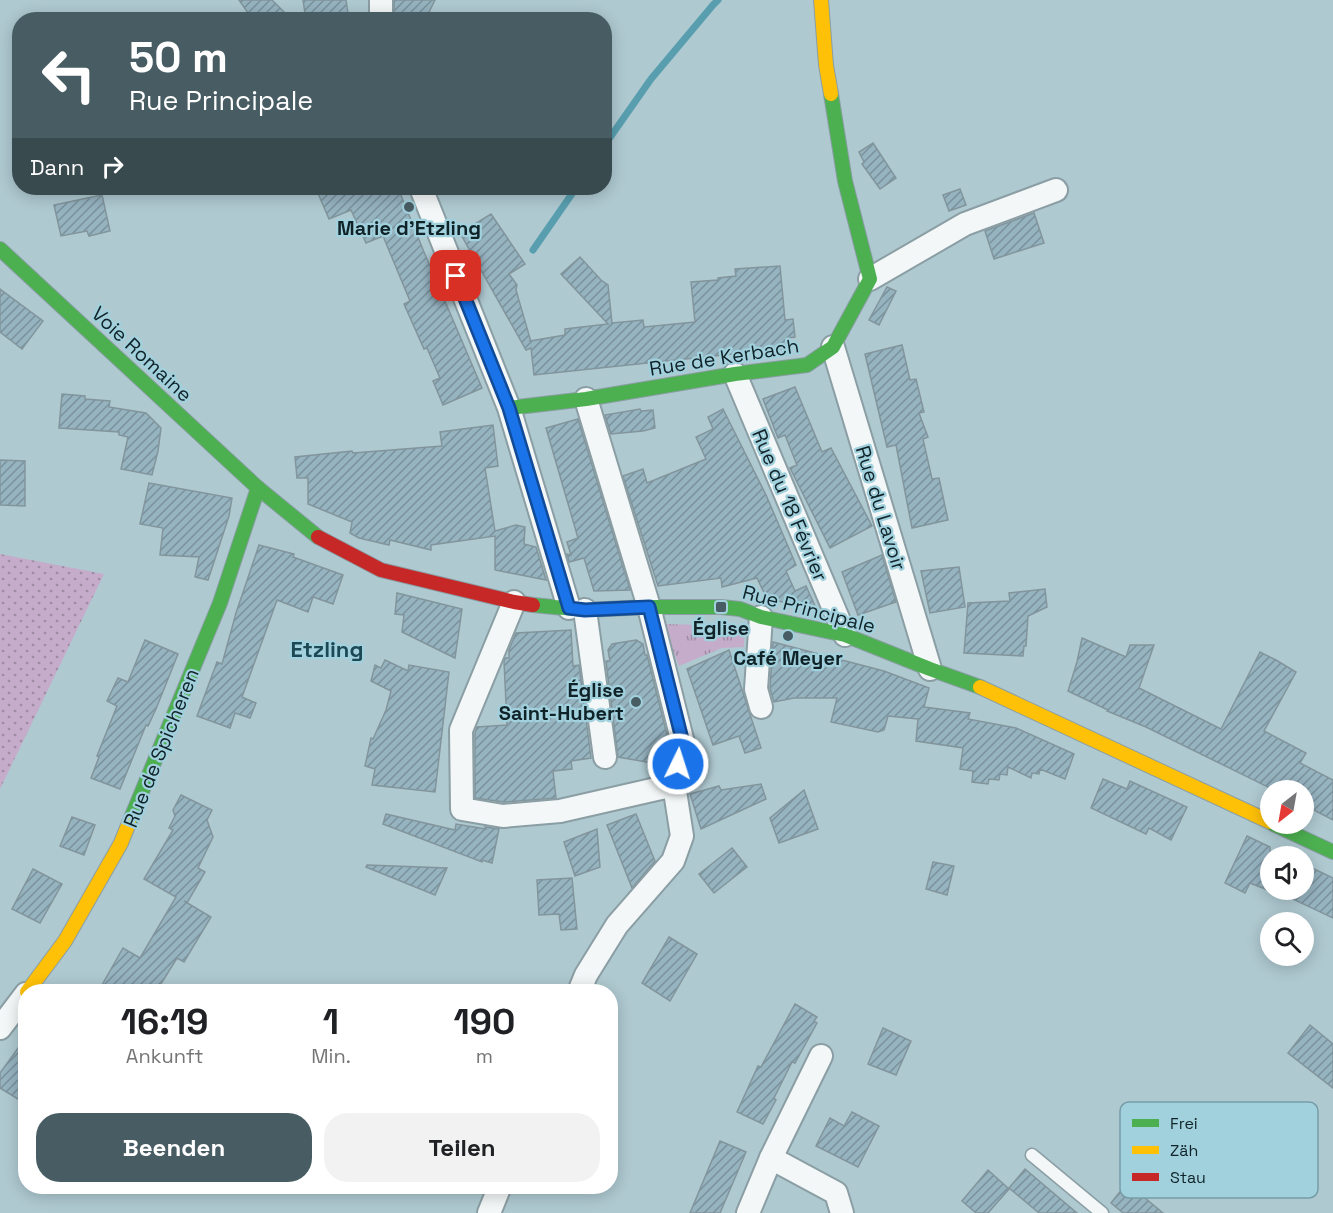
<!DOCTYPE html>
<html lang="de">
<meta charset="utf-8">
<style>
:root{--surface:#fff;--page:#f2f2f2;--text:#202124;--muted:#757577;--accent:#485d63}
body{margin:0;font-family:"Space Grotesk",sans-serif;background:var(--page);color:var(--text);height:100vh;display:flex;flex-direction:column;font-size:22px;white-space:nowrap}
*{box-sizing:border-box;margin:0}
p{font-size:20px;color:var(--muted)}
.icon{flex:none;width:33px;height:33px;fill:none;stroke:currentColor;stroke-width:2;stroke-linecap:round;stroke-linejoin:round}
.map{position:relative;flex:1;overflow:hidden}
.panel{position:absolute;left:18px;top:984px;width:600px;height:210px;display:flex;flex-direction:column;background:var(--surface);border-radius:24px;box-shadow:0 3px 15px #0003}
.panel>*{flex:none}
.top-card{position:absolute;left:12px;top:12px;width:600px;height:183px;border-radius:24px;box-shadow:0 3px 15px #0003;background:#485d63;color:#fff;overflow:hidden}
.needle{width:39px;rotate:211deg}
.controls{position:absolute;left:1260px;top:780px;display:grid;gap:12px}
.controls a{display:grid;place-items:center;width:54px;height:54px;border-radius:50%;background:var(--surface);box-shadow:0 3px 15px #0003;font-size:30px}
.pin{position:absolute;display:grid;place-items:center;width:51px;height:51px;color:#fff;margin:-26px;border-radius:12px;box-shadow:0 3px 9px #0006}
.me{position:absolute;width:66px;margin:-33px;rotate:4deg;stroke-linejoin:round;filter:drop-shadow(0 0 4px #0008)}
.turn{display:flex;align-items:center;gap:21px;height:126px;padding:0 18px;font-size:27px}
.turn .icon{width:78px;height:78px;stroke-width:2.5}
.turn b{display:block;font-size:42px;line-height:51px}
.then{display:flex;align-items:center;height:57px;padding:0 18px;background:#0003;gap:12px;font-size:22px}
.eta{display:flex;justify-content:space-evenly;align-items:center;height:102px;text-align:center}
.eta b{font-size:36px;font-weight:700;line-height:42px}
.button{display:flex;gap:12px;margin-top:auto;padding:12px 18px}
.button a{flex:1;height:69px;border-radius:24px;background:var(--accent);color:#fff;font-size:24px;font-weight:700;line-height:69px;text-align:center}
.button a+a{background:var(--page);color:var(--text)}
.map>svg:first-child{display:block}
.grass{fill:url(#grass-dots)}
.park{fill:url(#park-tufts)}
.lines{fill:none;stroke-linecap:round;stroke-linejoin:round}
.stream{stroke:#589eaf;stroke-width:7}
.building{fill:url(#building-hatch);stroke:#82959c;stroke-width:1.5}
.lane-casing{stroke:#8a9ea4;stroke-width:15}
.street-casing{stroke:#8a9ea4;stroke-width:26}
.fast-casing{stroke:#8a9ea4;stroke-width:16}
.slow-casing{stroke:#8a9ea4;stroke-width:16}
.jam-casing{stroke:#8a9ea4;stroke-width:16}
.lane{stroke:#f3f7f8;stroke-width:12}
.street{stroke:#f3f7f8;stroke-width:22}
.fast{stroke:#4caf50;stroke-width:14}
.slow{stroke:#ffc107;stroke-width:14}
.jam{stroke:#c62828;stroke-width:14}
.route-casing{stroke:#114b97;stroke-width:15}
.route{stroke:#1a73e8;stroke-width:10}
.poi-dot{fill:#485d63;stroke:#a2d1de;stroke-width:2}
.labels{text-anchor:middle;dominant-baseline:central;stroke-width:4.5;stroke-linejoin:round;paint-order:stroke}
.poi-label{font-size:20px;font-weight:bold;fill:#102328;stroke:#a2d1de}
.street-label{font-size:20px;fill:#102328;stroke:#a2d1de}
.quarter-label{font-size:22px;font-weight:bold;fill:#1c4954;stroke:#a2d1de}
.key{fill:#a2d1de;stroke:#769da7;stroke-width:1.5}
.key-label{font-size:16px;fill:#102328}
</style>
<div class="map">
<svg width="1333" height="1213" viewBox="0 0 1333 1213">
<defs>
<pattern id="grass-dots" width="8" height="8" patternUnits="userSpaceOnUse" patternTransform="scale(1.5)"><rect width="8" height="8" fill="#c5acca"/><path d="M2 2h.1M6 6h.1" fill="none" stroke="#9f8ca4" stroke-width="1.8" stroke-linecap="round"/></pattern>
<pattern id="park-tufts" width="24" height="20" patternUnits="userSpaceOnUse" patternTransform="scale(1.5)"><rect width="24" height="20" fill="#c5acca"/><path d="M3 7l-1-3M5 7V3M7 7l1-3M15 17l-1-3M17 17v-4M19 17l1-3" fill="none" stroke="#9f8ca4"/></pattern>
<pattern id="building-hatch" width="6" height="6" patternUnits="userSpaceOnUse" patternTransform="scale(1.5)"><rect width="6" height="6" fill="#96b3c0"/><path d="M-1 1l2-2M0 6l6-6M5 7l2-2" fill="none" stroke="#79919c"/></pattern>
</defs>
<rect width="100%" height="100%" fill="#afc9d1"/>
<polygon class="grass" points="0,554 104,574 0,789"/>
<polygon class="park" points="663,624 745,626 744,647 722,648 679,666"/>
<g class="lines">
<g class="stream">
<polyline points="604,146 651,79 713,5 718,0"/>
<polyline points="533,250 576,188"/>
</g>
</g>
<g class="building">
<polygon points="239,0 272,0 292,20 253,20"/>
<polygon points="303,0 346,0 349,20 306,20"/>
<polygon points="394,0 435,0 425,20 397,20 399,15 394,13"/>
<polygon points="873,143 896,178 880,189 862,164 864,162 859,152"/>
<polygon points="328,188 398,188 424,252 482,388 443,405 433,381 440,378 427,348 424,349 404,304 410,301 383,236 366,243 351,210 329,219 317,191"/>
<polygon points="960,189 966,205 949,211 943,195"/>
<polygon points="102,195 110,231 89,236 87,231 61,236 54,205"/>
<polygon points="1034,213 1044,243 994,259 985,231"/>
<polygon points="491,214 525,264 509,274 517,285 516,290 531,342 530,341 565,335 565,329 608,324 561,274 580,257 601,280 608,285 612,323 643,320 644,327 695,322 691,282 718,280 718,278 736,276 735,269 780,266 785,320 793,319 795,337 788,338 789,348 534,375 531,348 526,350 460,233"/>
<polygon points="887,287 896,291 879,325 869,320"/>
<polygon points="0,289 43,321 22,349 0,332"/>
<polygon points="902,345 910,380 916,379 924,412 919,413 928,437 923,439 932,479 939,478 948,520 912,528 896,445 887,447 865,354"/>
<polygon points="795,387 822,452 831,448 872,526 830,548 790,468 797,465 785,435 778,438 763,399"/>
<polygon points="62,394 85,396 85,399 110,401 109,407 146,413 161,428 158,451 152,475 121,469 128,437 119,435 119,432 59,428"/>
<polygon points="640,409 641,411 653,410 655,428 643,431 611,434 605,415"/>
<polygon points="723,409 766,495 796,565 786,571 795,591 806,586 816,608 767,599 757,578 722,587 721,578 658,586 623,476 643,469 647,483 706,459 696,437 713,429 708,417"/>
<polygon points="578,419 630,590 594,591 584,558 569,562 567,554 571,555 567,542 578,538 546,428"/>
<polygon points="493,425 498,466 485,468 495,531 516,525 525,527 524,544 536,547 546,580 495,570 495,536 431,545 431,550 390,540 389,545 359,538 350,533 352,522 308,504 308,478 297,478 295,457 352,451 353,453 442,446 440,432"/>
<polygon points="0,460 25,461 25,506 0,505"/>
<polygon points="149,483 232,498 229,516 208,580 195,577 199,557 160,555 163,528 140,524"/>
<polygon points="259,545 294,554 293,557 343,575 333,604 313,597 308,612 277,600 242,697 256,703 250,718 235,713 230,728 197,716 217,662 222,664 236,613"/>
<polygon points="882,555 896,602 858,615 842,572"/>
<polygon points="959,567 965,607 930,613 921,571"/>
<polygon points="1045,589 1047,607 1028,616 1026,646 1024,646 1023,656 964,653 968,603 1010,601 1009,593"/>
<polygon points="397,593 462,609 455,658 402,632 404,615 395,614"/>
<polygon points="571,630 573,666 579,665 591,758 571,761 572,769 553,771 556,798 504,802 475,798 475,733 477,727 507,725 504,661 505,658 509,658 509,650 516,633"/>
<polygon points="1082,638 1126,657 1130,645 1154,645 1139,688 1221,729 1260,652 1276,660 1296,672 1264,731 1306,753 1300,763 1333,780 1333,820 1304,805 1304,790 1274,790 1146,727 1107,711 1108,710 1068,691 1077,662"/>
<polygon points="145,640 178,654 156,709 148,726 146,725 120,789 91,778 99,757 97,756 117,706 107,701 118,678 128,682"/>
<polygon points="636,640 643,644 645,655 647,655 669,743 667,754 664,753 652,763 618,757 606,661 610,661 608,650 612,644"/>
<polygon points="773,642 884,671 929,688 924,707 970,713 968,719 1016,728 1074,754 1065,779 1040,769 1039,774 1032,773 1031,778 1008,767 1007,775 1000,774 999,780 989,779 988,784 972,782 973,771 960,769 963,748 916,741 918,719 888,716 884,730 878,732 831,722 837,698 794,698 774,702 770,688"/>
<polygon points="729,650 761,748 745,753 739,736 713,745 687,669"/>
<polygon points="385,660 408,671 409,665 449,672 435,792 372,785 375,769 365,766 371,738 373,739 386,710 391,691 371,681 375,665 381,668"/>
<polygon points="1103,779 1127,789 1130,781 1187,807 1171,840 1149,828 1146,834 1091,808"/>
<polygon points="761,784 766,799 701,829 690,794 719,786 721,790"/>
<polygon points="804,790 818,829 779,843 770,818"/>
<polygon points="181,795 212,810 207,820 213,837 198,868 205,872 187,903 184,901 211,917 184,962 177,958 156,992 98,992 123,948 140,958 176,897 144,879 173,830 169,828 175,816 173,810"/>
<polygon points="386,814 455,830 456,824 486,829 485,827 499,829 492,863 482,860 482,862 383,824"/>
<polygon points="636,814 655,861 632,888 607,825"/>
<polygon points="72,817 95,825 84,855 60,846"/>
<polygon points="597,829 600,867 575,876 564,842"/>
<polygon points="1247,836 1270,847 1270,891 1250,883 1245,893 1225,883"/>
<polygon points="732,848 747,867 714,893 699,874"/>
<polygon points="933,862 954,866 947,895 926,889"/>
<polygon points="1304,864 1333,878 1333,918 1274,890 1304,890"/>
<polygon points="367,865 447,868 435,895 366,867"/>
<polygon points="33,869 62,884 40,923 12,909"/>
<polygon points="572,878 577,929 561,930 559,914 539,915 537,880"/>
<polygon points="669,937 697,954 670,1001 642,983"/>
<polygon points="795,1004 817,1017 814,1021 817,1023 795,1063 792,1062 774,1098 776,1100 763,1124 737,1112 758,1066 761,1067"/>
<polygon points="1310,1025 1333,1044 1333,1088 1288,1053"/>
<polygon points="883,1028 911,1041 896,1075 868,1064"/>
<polygon points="26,1037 26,1104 0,1088 0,1073"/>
<polygon points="852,1112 879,1126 858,1167 816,1146 830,1118 844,1126"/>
<polygon points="720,1141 746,1152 720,1213 690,1213"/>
<polygon points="1025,1169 1077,1213 1039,1213 1009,1188"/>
<polygon points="988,1170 1009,1189 988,1213 976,1213 962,1201"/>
<polygon points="1127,1183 1163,1213 1123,1213 1111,1203"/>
</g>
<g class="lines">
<defs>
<polyline id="lane" points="1032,1155 1102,1213"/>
<g id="street">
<polyline points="381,0 381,20"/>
<polyline points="421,188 509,408 569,608"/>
<polyline points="870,279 965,224 1056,190"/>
<polyline points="833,347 930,669"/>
<polyline points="735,374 845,635"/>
<polyline points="514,602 461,730 462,809 503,816 560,811 674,785"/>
<polyline points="585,610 605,757"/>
<polyline points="761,707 756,689 761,617"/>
<polyline points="579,992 586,975 617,925 673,861 682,836 674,785 683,743 649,607 586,399"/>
<polyline points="0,1028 26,994"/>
<polyline points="771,1158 836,1193 842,1213"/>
<polyline points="489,1213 500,1186"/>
<polyline points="748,1213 771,1158 821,1056"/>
</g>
<g id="fast">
<polyline points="0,249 258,488 318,537"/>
<polyline points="509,408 586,399 735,374 807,365 833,347 870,279 845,181 831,94"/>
<polyline points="533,605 585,610 649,607 721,607 740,609 761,617 845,635 930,669 980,687"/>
<polyline points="129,823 220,603 258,488"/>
<polyline points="1273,824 1333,852"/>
</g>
<g id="slow">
<polyline points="821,0 826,65 831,94"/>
<polyline points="980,687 1270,822"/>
<polyline points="27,992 65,941 121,843 129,823"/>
</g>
<polyline id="jam" points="318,537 381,570 514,602 533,605"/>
</defs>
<use href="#lane" class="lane-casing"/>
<use href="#street" class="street-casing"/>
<use href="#fast" class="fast-casing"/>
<use href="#slow" class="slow-casing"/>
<use href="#jam" class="jam-casing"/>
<use href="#lane" class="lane"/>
<use href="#street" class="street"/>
<use href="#fast" class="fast"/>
<use href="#slow" class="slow"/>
<use href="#jam" class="jam"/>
</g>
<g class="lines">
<defs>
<polyline id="route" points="456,276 509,408 569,608 585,610 649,607 683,743 678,764"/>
</defs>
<use href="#route" class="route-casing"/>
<use href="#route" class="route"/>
</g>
<g class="poi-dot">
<circle cx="409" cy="207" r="6"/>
<rect x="715" y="601" width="12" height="12" rx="3"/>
<circle cx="788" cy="636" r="6"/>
<circle cx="636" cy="702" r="6"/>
</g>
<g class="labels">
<g class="poi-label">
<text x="409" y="228">Marie d'Etzling</text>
<text x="721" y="628">Église</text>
<text x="788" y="658">Café Meyer</text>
<text x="624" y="690" text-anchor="end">Église<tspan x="624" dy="23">Saint-Hubert</tspan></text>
</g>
<g class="street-label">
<text transform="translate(142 354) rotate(43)">Voie Romaine</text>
<text transform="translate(724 357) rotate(-9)">Rue de Kerbach</text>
<text transform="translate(790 505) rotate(67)">Rue du 18 Février</text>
<text transform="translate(881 508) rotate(73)">Rue du Lavoir</text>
<text transform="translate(809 609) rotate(15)">Rue Principale</text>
<text transform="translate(161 748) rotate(-68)">Rue de Spicheren</text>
</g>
<g class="quarter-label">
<text x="327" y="649">Etzling</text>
</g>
</g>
<rect x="1120" y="1102" width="198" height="96" rx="9" class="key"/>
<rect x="1132" y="1119" width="27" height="8" fill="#4caf50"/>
<rect x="1132" y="1146" width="27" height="8" fill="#ffc107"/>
<rect x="1132" y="1173" width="27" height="8" fill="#c62828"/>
<g class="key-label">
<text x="1170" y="1129">Frei</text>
<text x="1170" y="1156">Zäh</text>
<text x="1170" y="1183">Stau</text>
</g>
</svg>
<div class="controls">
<a><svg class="needle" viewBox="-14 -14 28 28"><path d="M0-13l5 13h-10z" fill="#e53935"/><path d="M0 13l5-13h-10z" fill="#757577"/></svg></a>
<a><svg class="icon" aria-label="sound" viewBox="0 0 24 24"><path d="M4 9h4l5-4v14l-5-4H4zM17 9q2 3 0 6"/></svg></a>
<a><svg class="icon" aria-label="search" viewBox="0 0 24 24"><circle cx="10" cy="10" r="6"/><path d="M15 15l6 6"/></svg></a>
</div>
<div class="pin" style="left:456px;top:276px;background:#d93025"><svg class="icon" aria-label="arrive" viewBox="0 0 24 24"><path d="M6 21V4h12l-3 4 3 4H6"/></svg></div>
<svg class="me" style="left:678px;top:764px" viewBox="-20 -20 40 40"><circle r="17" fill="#1a73e8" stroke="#fff" stroke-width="3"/><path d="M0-11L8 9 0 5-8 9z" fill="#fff"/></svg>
<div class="top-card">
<div class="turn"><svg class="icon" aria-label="left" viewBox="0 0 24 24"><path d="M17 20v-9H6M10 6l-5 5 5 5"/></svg><div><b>50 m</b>Rue Principale</div></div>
<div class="then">Dann<svg class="icon" aria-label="right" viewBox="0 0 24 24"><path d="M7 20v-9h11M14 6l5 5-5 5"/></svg></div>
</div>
<section class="panel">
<div class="eta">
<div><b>16:19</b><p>Ankunft</p></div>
<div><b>1</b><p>Min.</p></div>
<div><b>190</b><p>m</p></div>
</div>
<div class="button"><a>Beenden</a><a>Teilen</a></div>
</section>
</div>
